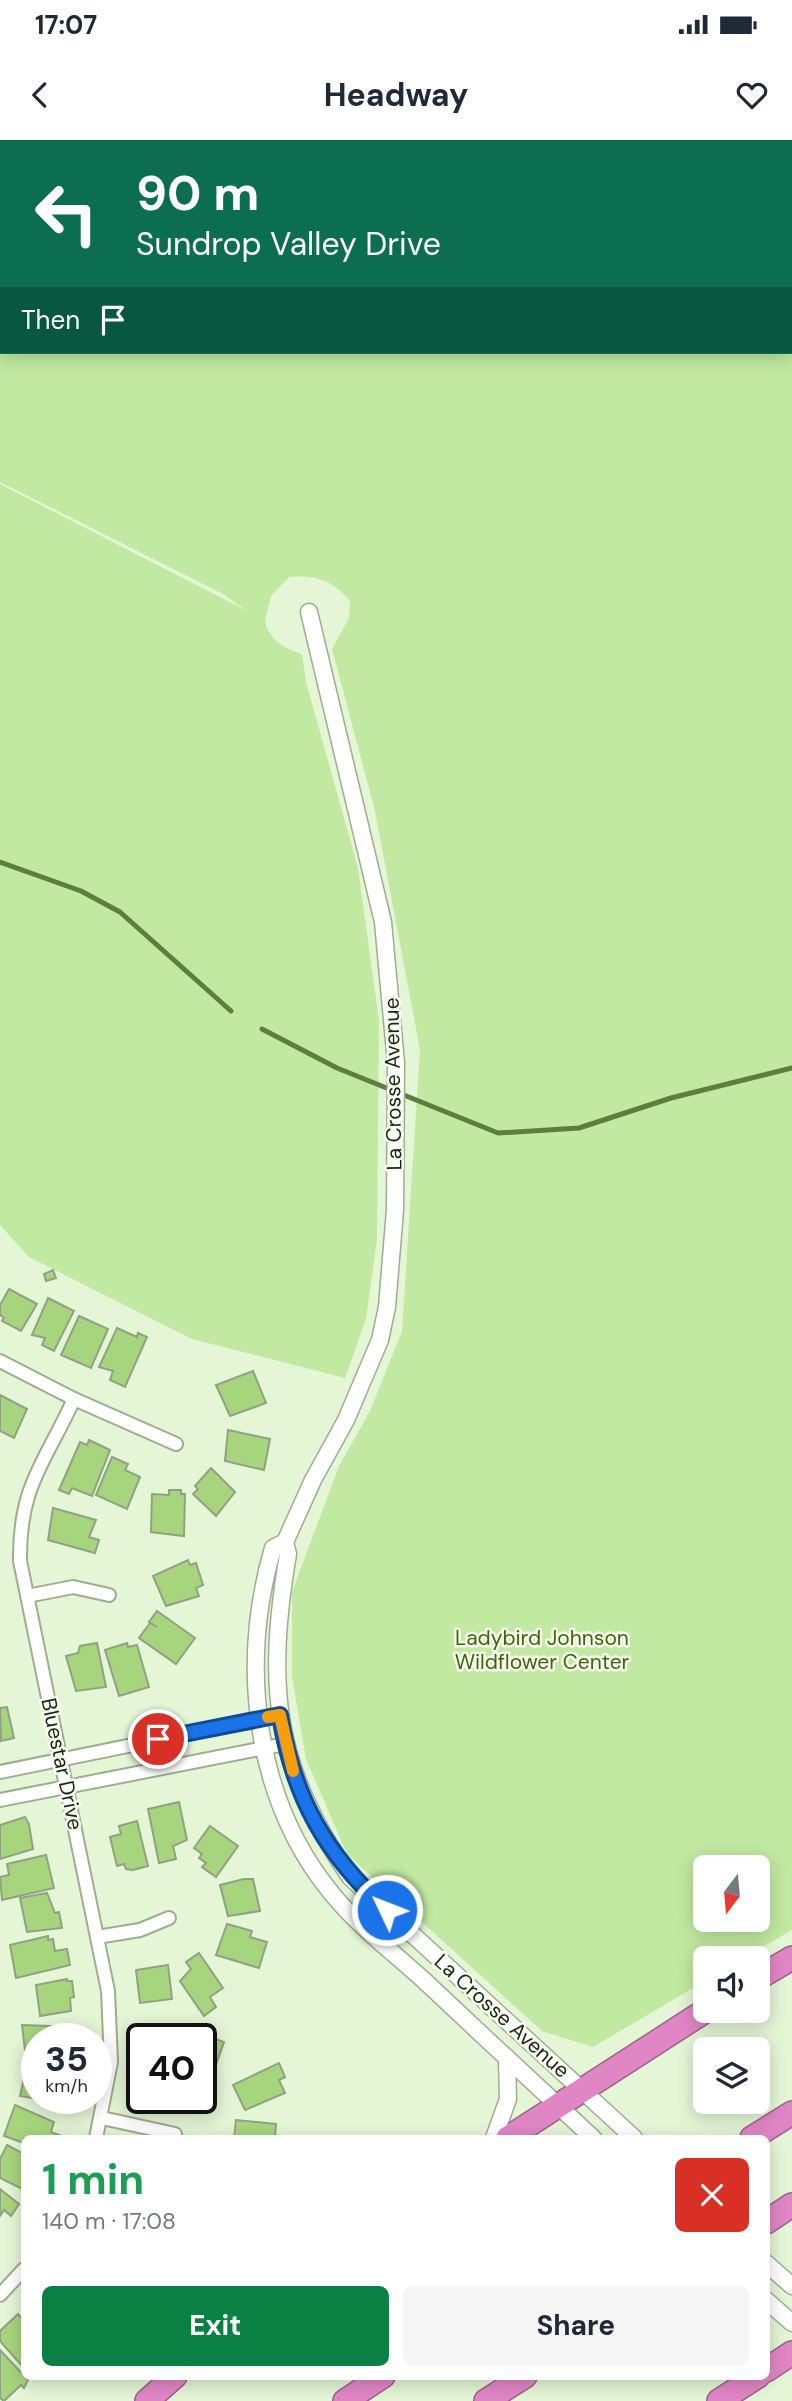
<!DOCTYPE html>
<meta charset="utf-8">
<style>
:root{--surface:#fff;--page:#f6f6f7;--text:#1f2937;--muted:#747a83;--accent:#0b8043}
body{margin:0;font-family:"DM Sans",sans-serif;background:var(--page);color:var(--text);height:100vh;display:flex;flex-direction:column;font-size:26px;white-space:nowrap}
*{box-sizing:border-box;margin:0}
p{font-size:23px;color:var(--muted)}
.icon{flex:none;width:38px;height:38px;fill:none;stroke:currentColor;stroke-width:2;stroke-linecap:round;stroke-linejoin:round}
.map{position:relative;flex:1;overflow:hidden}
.panel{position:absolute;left:21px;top:1995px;width:749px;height:245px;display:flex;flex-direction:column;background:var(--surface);border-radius:10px;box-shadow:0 4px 18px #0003}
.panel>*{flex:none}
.guide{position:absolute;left:0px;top:0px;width:793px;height:214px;box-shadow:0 4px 18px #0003;background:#0b6e4f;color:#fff;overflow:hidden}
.needle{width:46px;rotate:196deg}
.buttons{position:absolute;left:693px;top:1715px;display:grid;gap:14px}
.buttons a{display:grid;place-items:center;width:77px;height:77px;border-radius:10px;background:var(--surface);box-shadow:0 4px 18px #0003;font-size:35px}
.speed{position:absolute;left:21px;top:1883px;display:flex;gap:14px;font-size:35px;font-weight:700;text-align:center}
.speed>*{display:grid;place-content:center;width:91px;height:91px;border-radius:50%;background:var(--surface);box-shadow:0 4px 18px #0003;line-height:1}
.speed small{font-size:18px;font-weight:400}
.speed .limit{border:4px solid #111;border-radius:10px;background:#fff;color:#111}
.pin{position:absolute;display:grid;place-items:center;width:60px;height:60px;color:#fff;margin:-30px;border:4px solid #fff;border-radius:50%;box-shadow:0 2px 7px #0007}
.me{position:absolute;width:77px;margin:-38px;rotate:313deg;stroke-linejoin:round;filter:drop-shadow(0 0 5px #0008)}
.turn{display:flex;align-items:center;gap:24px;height:147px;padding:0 21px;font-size:32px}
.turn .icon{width:91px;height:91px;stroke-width:2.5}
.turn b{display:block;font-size:49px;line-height:60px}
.then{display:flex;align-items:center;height:66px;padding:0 21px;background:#0003;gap:14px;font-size:26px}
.round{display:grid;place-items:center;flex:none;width:74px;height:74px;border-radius:10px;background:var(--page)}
.summary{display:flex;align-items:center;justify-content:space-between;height:119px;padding:0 21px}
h1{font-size:42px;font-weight:700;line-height:52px;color:#1e9e55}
.primary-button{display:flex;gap:14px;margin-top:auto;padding:14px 21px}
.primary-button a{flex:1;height:80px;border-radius:10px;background:var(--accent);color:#fff;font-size:28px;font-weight:700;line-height:80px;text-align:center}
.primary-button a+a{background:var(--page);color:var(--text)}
.status{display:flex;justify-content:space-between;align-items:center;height:49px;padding:0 35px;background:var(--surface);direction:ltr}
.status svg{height:19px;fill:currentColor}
header{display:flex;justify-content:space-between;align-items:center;height:91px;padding:0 21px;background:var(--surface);font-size:32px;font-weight:700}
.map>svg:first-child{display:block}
.green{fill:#c2e9a1;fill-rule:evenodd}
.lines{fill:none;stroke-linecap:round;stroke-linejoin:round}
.stream{stroke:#5e7e3e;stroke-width:5}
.building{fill:#a7d57d;stroke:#91a184;stroke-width:2}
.minor-casing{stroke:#9dae90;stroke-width:16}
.tertiary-casing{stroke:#9dae90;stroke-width:19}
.motorway-casing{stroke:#9c6388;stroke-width:26}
.minor{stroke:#fff;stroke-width:12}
.tertiary{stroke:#fff;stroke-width:16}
.motorway{stroke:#e086c5;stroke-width:23}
.route-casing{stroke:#114b97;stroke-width:18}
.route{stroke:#1a73e8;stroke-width:12}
.slow{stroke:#f59e0b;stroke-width:12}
.labels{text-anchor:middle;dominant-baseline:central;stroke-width:5;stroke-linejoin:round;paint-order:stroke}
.street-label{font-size:21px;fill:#1d2317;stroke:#f8fff2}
.park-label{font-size:21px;fill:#3d6501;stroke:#f8fff2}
</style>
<div class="status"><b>17:07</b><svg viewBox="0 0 49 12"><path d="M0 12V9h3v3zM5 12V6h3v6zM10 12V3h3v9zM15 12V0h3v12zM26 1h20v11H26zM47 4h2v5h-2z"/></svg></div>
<header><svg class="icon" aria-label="back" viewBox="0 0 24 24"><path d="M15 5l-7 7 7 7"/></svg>Headway<svg class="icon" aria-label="heart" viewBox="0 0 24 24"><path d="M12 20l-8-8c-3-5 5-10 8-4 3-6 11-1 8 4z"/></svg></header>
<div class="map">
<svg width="792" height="2261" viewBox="0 0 792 2261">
<rect width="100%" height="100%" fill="#e4f6d6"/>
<path class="green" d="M0,0H792V1790L744,1818H705V1841L593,1907L542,1891L347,1714L306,1619L292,1537V1452L339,1326L370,1271L402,1191L420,910L375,671L332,509L349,478L350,461C332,440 317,435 289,437L271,456L265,481C270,501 284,508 302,514L306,542L358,728L379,880L377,1099L366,1179L345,1238L192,1199L29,1117L0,1085V344L247,471L223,454L0,342ZM2,2H791V212H2ZM705,1727H758V1780H705Z"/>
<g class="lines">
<g class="stream">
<polyline points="0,722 81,751 120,772 231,871"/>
<polyline points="262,889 337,928 498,993 579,988 671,958 792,928"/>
</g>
</g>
<g class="building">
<polygon points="53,1130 56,1138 46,1141 44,1134"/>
<polygon points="9,1149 37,1164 21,1191 2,1181 4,1178 0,1175 0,1165"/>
<polygon points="48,1158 74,1171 54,1211 42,1205 45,1198 32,1195"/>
<polygon points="79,1176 108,1189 91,1228 61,1215"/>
<polygon points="117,1188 137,1197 138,1193 147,1197 125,1247 110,1240 113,1231 99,1227"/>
<polygon points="253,1231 266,1263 230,1276 216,1245"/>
<polygon points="0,1255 27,1269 14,1298 0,1291"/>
<polygon points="228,1290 270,1299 264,1330 225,1321"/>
<polygon points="89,1300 110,1310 92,1356 72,1348 69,1354 59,1350 80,1302 87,1305"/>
<polygon points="112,1317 128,1324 125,1330 140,1337 127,1369 96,1355"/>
<polygon points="211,1328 235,1352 216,1376 193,1354 198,1349 195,1346"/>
<polygon points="169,1350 181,1350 181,1354 185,1354 184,1396 151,1392 152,1354 169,1355"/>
<polygon points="53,1368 96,1380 89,1397 99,1400 95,1413 48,1400"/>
<polygon points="188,1420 190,1425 196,1423 203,1445 196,1448 199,1456 166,1466 153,1436"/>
<polygon points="157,1471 195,1498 176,1524 139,1498 150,1483 157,1487 149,1482"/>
<polygon points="97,1503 106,1547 76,1551 66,1516 78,1513 80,1506"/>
<polygon points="127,1503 128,1507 137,1505 149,1547 119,1556 105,1510"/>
<polygon points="7,1567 14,1598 1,1601 0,1568"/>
<polygon points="179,1662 187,1700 173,1706 176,1719 159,1723 148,1669"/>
<polygon points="25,1677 29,1684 33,1709 0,1719 0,1685"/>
<polygon points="137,1681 148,1726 133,1730 126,1729 124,1724 117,1726 110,1697 121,1694 119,1686"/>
<polygon points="210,1686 238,1706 216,1737 202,1727 206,1723 199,1718 202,1714 194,1708"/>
<polygon points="46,1715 54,1748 2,1760 0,1737 9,1735 7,1724"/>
<polygon points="244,1739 253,1739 260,1771 228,1776 220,1745"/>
<polygon points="47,1753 55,1773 59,1772 62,1788 27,1792 20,1758"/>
<polygon points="227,1784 252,1791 250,1797 267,1802 259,1828 216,1815"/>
<polygon points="48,1796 48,1800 53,1799 55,1811 67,1809 70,1825 16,1838 10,1805"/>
<polygon points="199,1813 223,1848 210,1857 216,1867 204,1876 180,1841 191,1829 186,1822"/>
<polygon points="168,1825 172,1859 140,1863 136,1830"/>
<polygon points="67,1839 67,1841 72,1841 74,1857 70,1858 71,1871 40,1876 36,1845"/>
<polygon points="22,1885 76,1887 75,1899 37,1899 37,1918 26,1918"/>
<polygon points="192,1890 224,1902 211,1939 201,1935 201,1899 189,1899"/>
<polygon points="279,1923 285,1937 279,1940 285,1953 245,1970 233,1945"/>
<polygon points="27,1925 37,1927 37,1958 70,1958 69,1964 20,1956"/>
<polygon points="15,1965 54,1982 51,1992 62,1996 61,1998 24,1998 24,2003 4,1996"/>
<polygon points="236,1980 276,1984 275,1998 234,1998"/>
<polygon points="7,2005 24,2014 24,2050 0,2038 0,2019"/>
<polygon points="0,2049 19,2064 11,2076 4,2070 0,2076"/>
<polygon points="18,2174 24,2181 24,2228 0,2201 0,2191"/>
<polygon points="0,2210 28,2240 24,2248 21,2245 4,2261 0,2258"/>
</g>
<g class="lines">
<defs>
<g id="minor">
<polyline points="0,1221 74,1259 176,1304"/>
<path d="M74,1259C45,1323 19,1345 20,1421L108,1851L111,1922L96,1998"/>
<polyline points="27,1456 73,1447 109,1455"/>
<polyline points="0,1632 280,1575"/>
<polyline points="0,1660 285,1604"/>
<polyline points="97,1797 140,1790 169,1778"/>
<polyline points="102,1978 175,1994"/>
<polyline points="0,2155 24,2129"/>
</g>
<g id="tertiary">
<path d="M309,472L383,782L396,923L395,1070L387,1167L380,1200L346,1280L313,1340L285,1402L288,1414C266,1546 273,1625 350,1737L634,1998"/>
<path d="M285,1402L273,1408C239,1525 254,1660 333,1755C361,1789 398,1816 430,1846C484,1897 539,1948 593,1998"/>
<polyline points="494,1998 508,1959 507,1919"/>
<polyline points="766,2123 792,2146"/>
<polyline points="766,2160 792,2183"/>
</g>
<g id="motorway">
<polyline points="758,1838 792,1818"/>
<polyline points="508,1998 705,1871"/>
<polyline points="752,1998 792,1973"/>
<polyline points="766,2082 792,2065"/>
<polyline points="766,2230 792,2213"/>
<polyline points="147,2261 175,2236"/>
<polyline points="345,2261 383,2236"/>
<polyline points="486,2261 525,2236"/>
<polyline points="719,2261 758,2236"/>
</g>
</defs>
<use href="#minor" class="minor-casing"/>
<use href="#tertiary" class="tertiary-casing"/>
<use href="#motorway" class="motorway-casing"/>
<use href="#minor" class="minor"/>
<use href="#tertiary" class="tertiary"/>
<use href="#motorway" class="motorway"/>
</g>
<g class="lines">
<defs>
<path id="route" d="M158,1599L280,1575C293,1657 326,1715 387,1770"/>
</defs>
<use href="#route" class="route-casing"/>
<use href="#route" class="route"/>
<polyline class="slow" points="268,1577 280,1575 293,1631"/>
</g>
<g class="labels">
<g class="street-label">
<text transform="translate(393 944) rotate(-91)">La Crosse Avenue</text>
<text transform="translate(62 1624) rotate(78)">Bluestar Drive</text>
<text transform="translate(502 1876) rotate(42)">La Crosse Avenue</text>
</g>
<g class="park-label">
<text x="542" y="1498">Ladybird Johnson<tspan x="542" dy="24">Wildflower Center</tspan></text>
</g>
</g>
</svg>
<div class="buttons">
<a><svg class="needle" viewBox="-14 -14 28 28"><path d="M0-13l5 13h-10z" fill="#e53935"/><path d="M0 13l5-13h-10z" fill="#747a83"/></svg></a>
<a><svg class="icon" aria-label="sound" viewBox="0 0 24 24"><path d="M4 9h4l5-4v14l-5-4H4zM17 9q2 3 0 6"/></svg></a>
<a><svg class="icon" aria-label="layers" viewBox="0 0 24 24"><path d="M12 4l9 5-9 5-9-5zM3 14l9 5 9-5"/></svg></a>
</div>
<div class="speed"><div>35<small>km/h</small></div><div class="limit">40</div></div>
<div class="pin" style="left:158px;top:1599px;background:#d93025"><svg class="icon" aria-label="arrive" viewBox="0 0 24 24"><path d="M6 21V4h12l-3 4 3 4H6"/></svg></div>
<svg class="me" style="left:387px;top:1770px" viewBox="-20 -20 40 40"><circle r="17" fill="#1a73e8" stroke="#fff" stroke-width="3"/><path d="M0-11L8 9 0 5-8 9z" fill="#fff"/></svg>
<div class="guide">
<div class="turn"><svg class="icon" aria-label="left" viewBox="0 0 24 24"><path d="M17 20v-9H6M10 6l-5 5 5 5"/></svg><div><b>90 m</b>Sundrop Valley Drive</div></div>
<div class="then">Then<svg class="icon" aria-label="arrive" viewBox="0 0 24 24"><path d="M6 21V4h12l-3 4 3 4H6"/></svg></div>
</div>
<section class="panel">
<div class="summary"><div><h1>1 min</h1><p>140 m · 17:08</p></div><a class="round" style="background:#d93025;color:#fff"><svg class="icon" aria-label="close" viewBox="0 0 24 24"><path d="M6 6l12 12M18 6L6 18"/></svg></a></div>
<div class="primary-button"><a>Exit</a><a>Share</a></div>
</section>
</div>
